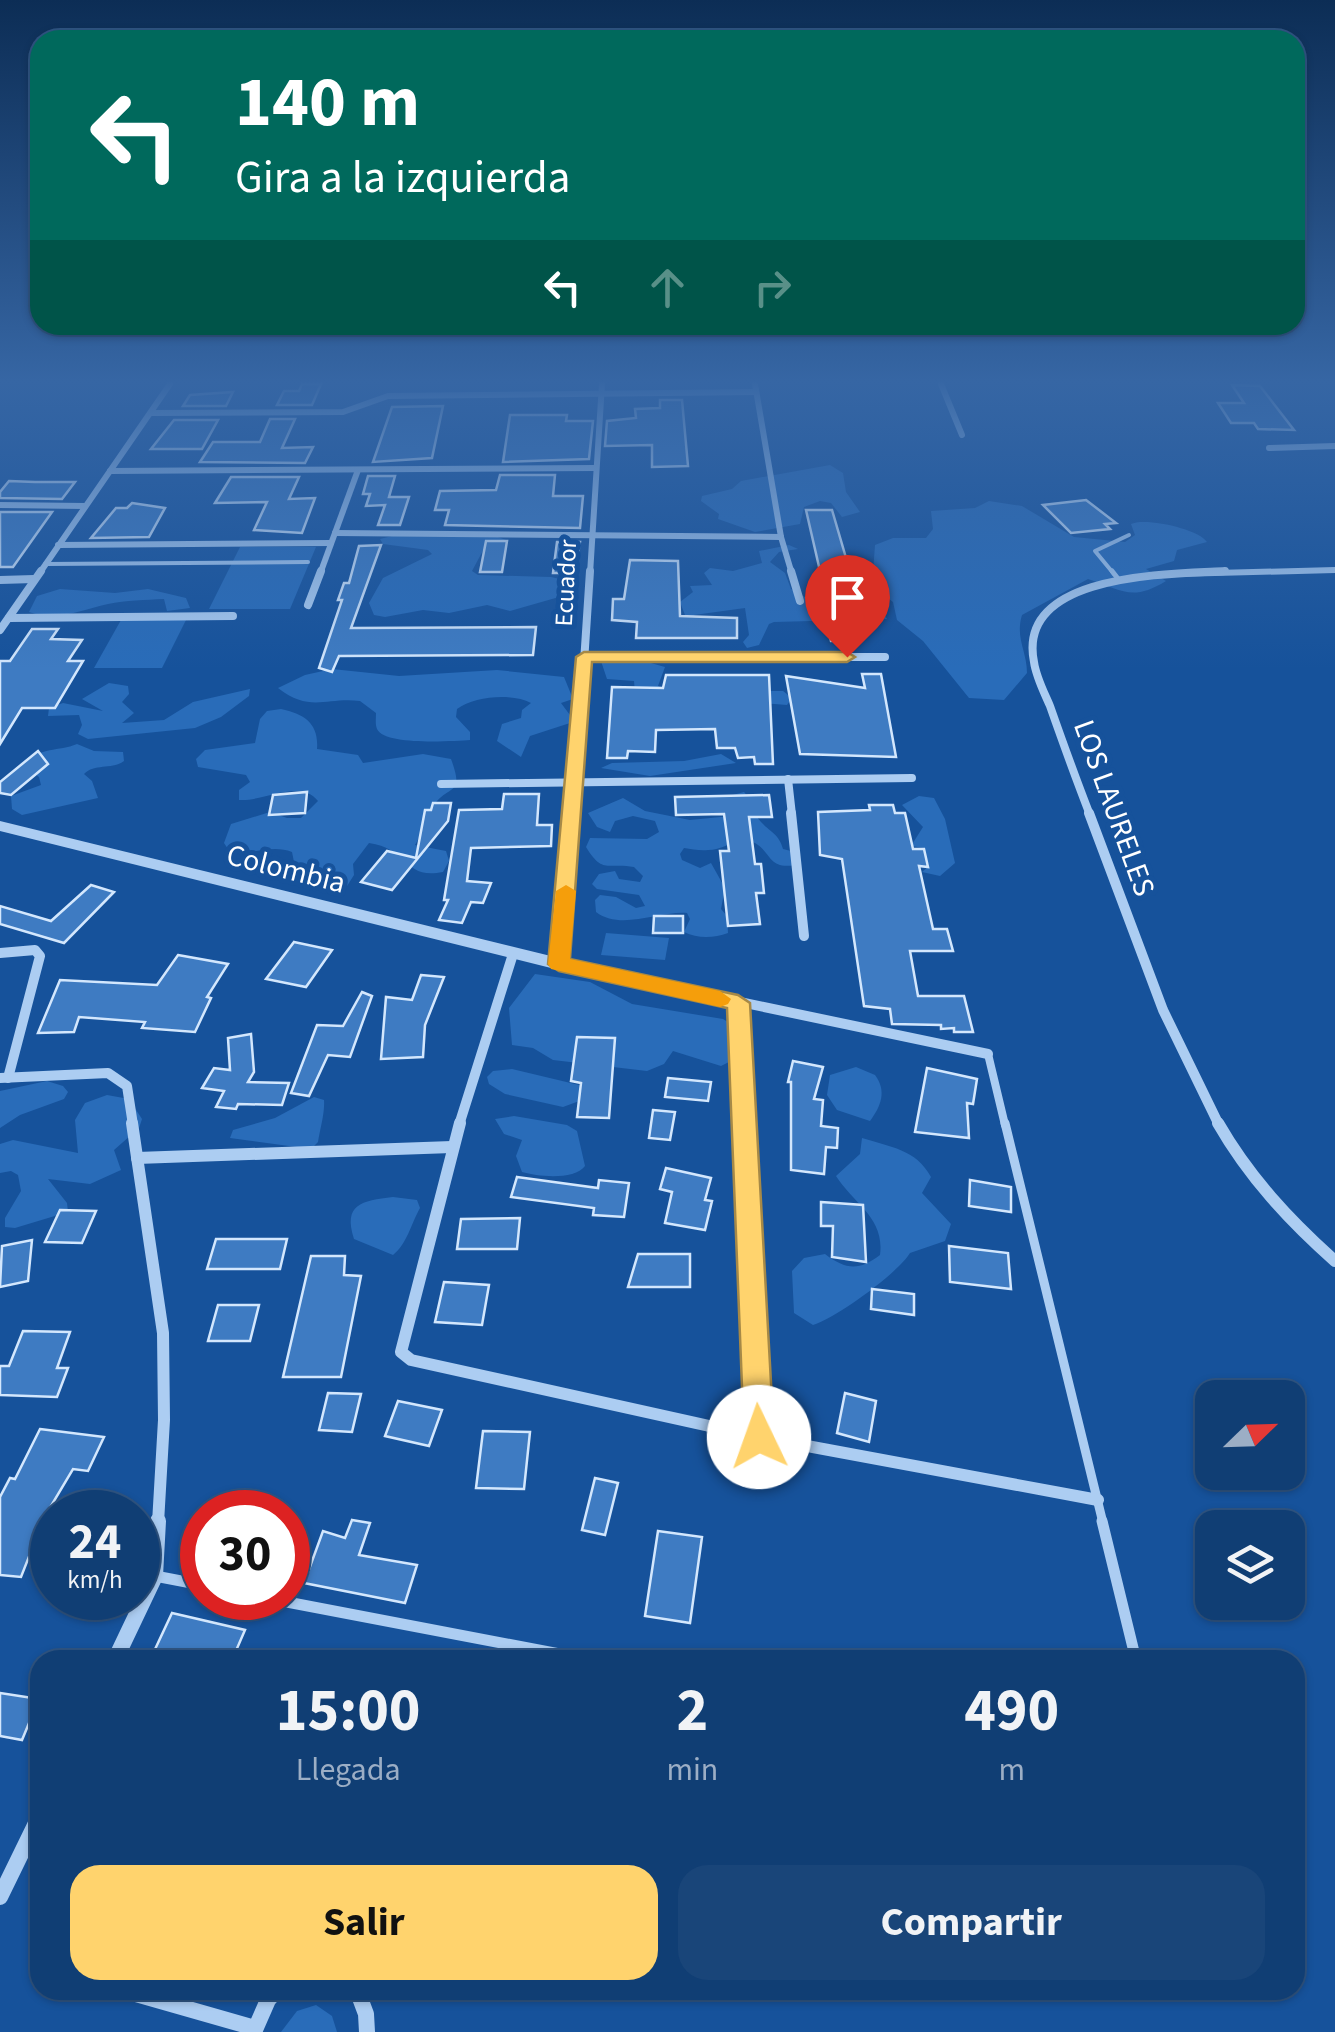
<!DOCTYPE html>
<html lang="es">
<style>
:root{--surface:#103e74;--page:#194579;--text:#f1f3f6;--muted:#9caec5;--line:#305786;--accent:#ffd36d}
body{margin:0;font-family:"Source Sans 3",sans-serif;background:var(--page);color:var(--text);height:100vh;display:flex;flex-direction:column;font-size:38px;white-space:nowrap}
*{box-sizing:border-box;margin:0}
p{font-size:32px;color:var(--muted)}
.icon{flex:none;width:55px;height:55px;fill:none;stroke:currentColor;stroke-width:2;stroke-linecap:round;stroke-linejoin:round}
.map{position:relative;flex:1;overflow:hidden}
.details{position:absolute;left:30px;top:1650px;width:1275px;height:350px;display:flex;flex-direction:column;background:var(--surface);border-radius:30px;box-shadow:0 2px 8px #0004,0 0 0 2px var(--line)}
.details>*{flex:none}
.hud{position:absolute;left:30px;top:30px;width:1275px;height:305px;border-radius:30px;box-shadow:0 2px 8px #0004,0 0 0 2px var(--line);background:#00695c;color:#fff;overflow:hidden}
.needle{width:65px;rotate:67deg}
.controls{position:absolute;left:1195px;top:1380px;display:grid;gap:20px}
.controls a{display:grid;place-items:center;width:110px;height:110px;border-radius:20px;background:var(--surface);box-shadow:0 2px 8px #0004,0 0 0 2px var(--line);font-size:50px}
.speed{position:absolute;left:30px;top:1490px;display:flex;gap:20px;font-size:50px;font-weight:700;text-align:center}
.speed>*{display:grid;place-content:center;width:130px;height:130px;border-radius:50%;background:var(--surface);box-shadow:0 2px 8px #0004,0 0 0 2px var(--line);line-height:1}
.speed small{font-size:25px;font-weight:400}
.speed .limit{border:15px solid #d22;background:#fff;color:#111}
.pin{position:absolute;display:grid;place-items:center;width:85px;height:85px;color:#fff;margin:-102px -42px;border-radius:50% 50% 50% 0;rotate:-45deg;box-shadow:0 0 10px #0007}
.pin .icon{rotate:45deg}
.me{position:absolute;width:110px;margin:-55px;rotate:357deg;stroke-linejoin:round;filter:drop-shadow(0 0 8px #0008)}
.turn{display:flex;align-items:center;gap:35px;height:210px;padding:0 40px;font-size:45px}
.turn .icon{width:130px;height:130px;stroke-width:2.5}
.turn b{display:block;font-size:70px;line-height:85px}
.lanes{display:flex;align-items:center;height:95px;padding:0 40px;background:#0003;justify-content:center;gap:50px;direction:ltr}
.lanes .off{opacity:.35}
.eta{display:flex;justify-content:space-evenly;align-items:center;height:170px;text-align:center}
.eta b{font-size:60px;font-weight:700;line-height:70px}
.button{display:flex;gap:20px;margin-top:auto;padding:20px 40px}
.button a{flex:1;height:115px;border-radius:30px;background:var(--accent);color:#111;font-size:40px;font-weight:700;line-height:115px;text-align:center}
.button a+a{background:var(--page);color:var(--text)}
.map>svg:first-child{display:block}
.green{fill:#296cb9}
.building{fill:#3e7bc2;stroke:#d3e7fd;stroke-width:2.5}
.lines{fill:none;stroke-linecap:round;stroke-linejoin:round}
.service-far4{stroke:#accdf2;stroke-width:4}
.service-far3{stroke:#accdf2;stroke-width:5}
.service-far2{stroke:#accdf2;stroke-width:8}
.service-far1{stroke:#accdf2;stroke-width:9}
.service{stroke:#accdf2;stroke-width:11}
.minor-far4{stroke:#accdf2;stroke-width:6}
.minor-far3{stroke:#accdf2;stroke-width:8}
.minor-far2{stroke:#accdf2;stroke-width:10}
.minor-far1{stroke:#accdf2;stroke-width:12}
.minor{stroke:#accdf2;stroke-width:16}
.tertiary{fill:#accdf2;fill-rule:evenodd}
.route{fill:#ffd36d;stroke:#a68947;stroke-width:2.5}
.slow{fill:#f59e0b}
.labels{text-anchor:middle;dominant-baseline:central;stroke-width:10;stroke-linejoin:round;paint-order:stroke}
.far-street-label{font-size:25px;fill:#fff;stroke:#16529b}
.street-label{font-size:30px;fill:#fff;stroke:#16529b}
</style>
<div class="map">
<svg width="1335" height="2032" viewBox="0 0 1335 2032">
<rect width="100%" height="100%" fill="#16529b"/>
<g class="green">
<polygon points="830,465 843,473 846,492 860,512 842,517 831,503 820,501 804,507 800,524 755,532 718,519 719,514 701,501 702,496 732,489 741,481"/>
<path d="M989,501L1022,506L1074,537L1125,542L1135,535L1131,524C1145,517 1199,529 1207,542L1177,550L1174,561L1146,569L1166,581C1132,602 1122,590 1088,579L1022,615C1015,638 1027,651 1027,673L1004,700L969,698L923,641L897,620L893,602L872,586L875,545L893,538H926L933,529L931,511L975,508Z"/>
<polygon points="392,536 498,537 506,540 498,545 487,543 472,571 478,575 551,577 573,582 566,595 510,611 487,605 449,613 423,610 385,617 374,615 369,603 383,578 432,554 428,550 383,544 380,539"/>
<polygon points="789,545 798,549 779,552 770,562 785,573 791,589 812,601 846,604 876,600 887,619 774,622 769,624 759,645 747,648 743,642 749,635 745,608 694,615 703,625 668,618 685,615 680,602 693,592 690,586 712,585 704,573 710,568 733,571 762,563 759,551"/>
<polygon points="240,547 316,547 290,609 209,609"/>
<path d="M60,589L115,593L148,589L186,598L190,608L167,611L164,599C145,600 126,600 108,604C80,610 58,622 29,612L37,596Z"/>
<polygon points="121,620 186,620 162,668 94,668"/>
<polygon points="605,658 633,658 665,667 658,686 667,691 783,691 792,698 787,705 635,693 634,681 607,679 601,661"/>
<path d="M332,669L399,676L497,670L564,677L573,699L561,703L570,715V723L530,736L521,757L497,741L502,724L521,718L522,710L531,703C512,693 475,696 457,709L456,717L470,732V740C453,741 385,746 377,729C375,724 376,718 376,713L360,701C326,697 310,713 278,688L305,675Z"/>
<polygon points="109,683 128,686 129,694 122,702 134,713 122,723 164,720 193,702 250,689 249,696 221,717 195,728 88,739 78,734 82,725 79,715 48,716 49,708 63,703 103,711 82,699"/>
<path d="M281,709C305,714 319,724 317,749L358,755L363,763L423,754L451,759C465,797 449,783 433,806C426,817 423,833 415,845L446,851L449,861L443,872C403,880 410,849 369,843L353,864L354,875L347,886L311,888L296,872L292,852C272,844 252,855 230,852L224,843L231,824L270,812L287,818H301L318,801C300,778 264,802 239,800V790L250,782L246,775L198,767L196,759L205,750L255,743L260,719L267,711Z"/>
<path d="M77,744L94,751L123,752L124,761C112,770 95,763 84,774L92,781L98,798L22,815L12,809L11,796L41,785L39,777L23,765C40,746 58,752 77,744Z"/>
<polygon points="721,754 736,763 650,776 601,768 612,763 684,761"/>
<path d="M744,792C753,801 753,814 761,822C771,833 779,834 783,849L791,851L795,865C769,870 771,852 755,843C739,835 724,850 708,850C700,851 692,849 684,848L680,854L682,860L700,868L711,863L725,888L721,909L727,916L728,933C714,938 698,939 684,932L690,919L687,913C658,911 621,931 596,912L595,900L600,895L616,897L636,908L645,906L639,895L597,889L592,884L599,874L615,871L619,879L640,882L643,876L634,867C608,862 603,875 586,847L590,838L647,839L659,832L655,821L633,816L615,821L610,832L597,827L588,813L623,798L645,811L690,820L731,816L729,796Z"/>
<polygon points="919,796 934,798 945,819 955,863 940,876 922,872 929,866 924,848 911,846 923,827 902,805"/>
<polygon points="606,933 669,938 665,960 601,955"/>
<polygon points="535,974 590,982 632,1004 723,1019 739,1029 737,1058 721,1066 673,1051 664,1064 647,1071 553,1060 533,1048 512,1045 509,1008"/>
<path d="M856,1067L875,1075C887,1091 881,1106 870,1121L837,1110L827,1095L830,1075Z"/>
<polygon points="512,1069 579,1085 582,1100 563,1107 505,1094 489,1084 487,1077 493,1071"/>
<polygon points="47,1081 63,1086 68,1092 64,1099 20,1115 0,1128 0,1091"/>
<polygon points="107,1095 129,1099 142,1119 139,1128 114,1150 121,1170 90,1184 48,1179 67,1203 68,1212 15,1228 5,1227 5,1218 21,1191 18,1175 11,1171 0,1173 0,1144 13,1140 78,1153 75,1120 85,1103"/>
<path d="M314,1097L324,1100C325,1113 320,1129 318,1142L311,1149L230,1138L233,1130L275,1118Z"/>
<path d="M514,1116L567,1125L577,1131L585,1166C575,1180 539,1177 522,1172L516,1156L522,1140L504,1134L495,1119Z"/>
<path d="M862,1138C890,1147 916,1149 931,1177L922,1193L951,1224L945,1241L910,1253C897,1274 836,1318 813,1325L794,1313L792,1271L804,1258L825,1254C846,1270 859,1271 880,1255C885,1218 854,1204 836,1176L860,1154Z"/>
<path d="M393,1197L417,1200L420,1208C411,1224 407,1244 393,1255L354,1239C343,1204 361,1201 393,1197Z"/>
<polygon points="316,2005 332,2016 337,2032 281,2032 297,2011"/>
</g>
<g class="building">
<polygon points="302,384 321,384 312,405 277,405 284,391 299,391"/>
<polygon points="1232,385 1260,386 1294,430 1258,429 1254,423 1231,423 1218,403 1244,403"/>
<polygon points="233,392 226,406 183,406 190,395"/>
<polygon points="660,400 682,400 688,466 652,467 652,445 605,446 607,421 636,418 635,409 660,408"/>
<polygon points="443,406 432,458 373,462 392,407"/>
<polygon points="510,415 567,415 566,421 593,421 589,459 503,462"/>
<polygon points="270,419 295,419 282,448 313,447 305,463 200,462 213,442 260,442"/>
<polygon points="174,420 218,420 202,449 151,449"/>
<polygon points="500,475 555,475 553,496 583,496 580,528 445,525 449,510 435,510 440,491 496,490"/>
<polygon points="368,476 395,476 389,497 409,497 400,525 378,525 385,505 366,506 370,494 363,494"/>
<polygon points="231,477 299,477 289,499 315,498 302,533 254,530 267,502 215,503"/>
<polygon points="9,481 35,482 75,482 62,499 0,498 0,492"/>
<polygon points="1086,500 1116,523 1105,524 1110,529 1071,533 1043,505"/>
<polygon points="132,503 165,508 149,537 91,538 116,508 127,508"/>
<polygon points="806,510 832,510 851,575 843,575 843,582 860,639 831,641 820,584 823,584"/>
<polygon points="0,512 52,512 13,567 0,567"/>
<polygon points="486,541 507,541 502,572 480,572"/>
<polygon points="557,542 580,542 575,573 553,573"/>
<polygon points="381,545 351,628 536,627 533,655 339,656 332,672 319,668 342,600 338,600 344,583 349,583 359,546"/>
<polygon points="630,560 678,561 680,616 737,618 737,638 636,638 637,622 612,620 613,599 624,599"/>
<polygon points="32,629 58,629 51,639 82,640 68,661 83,661 55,708 22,708 0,744 0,661 10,661"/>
<polygon points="862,674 881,674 896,757 800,754 786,676 865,688"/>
<polygon points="666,675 769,675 773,764 755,764 754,757 738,758 735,748 717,748 715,729 656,730 655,752 628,751 627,758 607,758 612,687 663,688"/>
<polygon points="38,751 48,764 11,795 0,793 0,782"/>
<polygon points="307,792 305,813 269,815 273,795"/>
<polygon points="504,794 539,794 537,825 552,825 551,846 471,848 467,881 491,883 483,903 471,902 462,923 439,920 448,900 444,900 459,810 502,809"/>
<polygon points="769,795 772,817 749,817 755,864 761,864 764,893 756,893 760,924 728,926 720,851 729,851 724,814 676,815 675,797"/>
<polygon points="433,803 451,803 448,821 392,890 361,882 387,851 416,858 425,810 431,810"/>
<polygon points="869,805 893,805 895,813 905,813 913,849 924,849 928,867 919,866 933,929 947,929 953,951 910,951 918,996 964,996 973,1032 954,1032 954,1028 941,1029 941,1025 892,1024 890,1009 864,1006 842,859 820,855 818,812 870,810"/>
<polygon points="91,885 114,892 64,943 0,924 0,906 51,921"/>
<polygon points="654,916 683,916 683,933 653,933"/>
<polygon points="294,942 332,950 306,987 266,979"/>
<polygon points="178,955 228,964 207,997 211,998 195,1032 142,1028 145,1022 79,1017 74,1032 38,1033 60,980 157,985"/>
<polygon points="421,975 444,977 425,1025 423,1057 381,1059 386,997 412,1000"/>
<polygon points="362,992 372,996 350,1057 328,1055 309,1096 291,1093 317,1025 343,1026"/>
<polygon points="251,1034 254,1072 248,1082 289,1083 282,1105 238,1104 236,1109 216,1107 224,1091 202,1088 214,1068 230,1070 228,1038"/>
<polygon points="577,1037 615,1038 609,1118 577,1117 581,1083 571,1081"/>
<polygon points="793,1061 823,1067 814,1099 823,1100 821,1126 838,1128 837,1148 826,1147 824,1174 791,1170 791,1082 788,1082"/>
<polygon points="927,1068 977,1079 973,1104 967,1103 969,1138 915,1132"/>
<polygon points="668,1078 711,1082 708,1101 665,1097"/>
<polygon points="653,1110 675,1112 670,1140 649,1138"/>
<polygon points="666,1168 711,1178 705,1200 712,1201 705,1230 665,1223 672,1192 660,1189"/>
<polygon points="517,1177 598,1188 599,1180 629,1183 624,1217 593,1215 594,1208 511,1197"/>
<polygon points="970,1180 1011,1187 1011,1212 969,1206"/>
<polygon points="821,1202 863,1205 866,1262 832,1257 833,1226 821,1226"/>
<polygon points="60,1210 96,1211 82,1243 45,1242"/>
<polygon points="520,1218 517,1249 457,1249 461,1219"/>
<polygon points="216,1239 287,1239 280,1269 207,1269"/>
<polygon points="32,1240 28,1281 0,1287 2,1246"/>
<polygon points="949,1246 1008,1253 1011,1289 950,1282"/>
<polygon points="638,1254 690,1254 690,1287 628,1287"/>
<polygon points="311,1256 345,1256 344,1275 361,1276 341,1377 283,1377"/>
<polygon points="444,1282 489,1285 482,1325 435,1322"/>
<polygon points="872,1289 914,1294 914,1315 871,1309"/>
<polygon points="218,1305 259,1305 250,1341 208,1341"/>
<polygon points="23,1331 70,1332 57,1368 68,1368 57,1397 0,1395 0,1366 9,1366"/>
<polygon points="328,1393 361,1394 352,1432 319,1430"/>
<polygon points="845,1393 876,1401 869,1442 837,1433"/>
<polygon points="398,1401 442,1410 429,1446 385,1436"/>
<polygon points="40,1429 104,1437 88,1471 73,1469 45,1516 21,1577 0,1575 0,1497 10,1478 15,1479"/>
<polygon points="483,1431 530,1432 524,1489 476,1488"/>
<polygon points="595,1478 618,1483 605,1535 582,1530"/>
<polygon points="352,1520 370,1523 359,1555 417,1565 405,1603 304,1583 323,1531 345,1538"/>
<polygon points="658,1531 702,1537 690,1623 645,1616"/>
<polygon points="172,1613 245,1630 232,1660 150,1660"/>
<polygon points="0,1693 39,1699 22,1740 0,1736"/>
</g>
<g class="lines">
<g class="service-far4">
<polyline points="45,564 308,562"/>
<polyline points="1114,574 1095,551 1129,535"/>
</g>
<polyline class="service-far3" points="1112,571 1119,580"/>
<polyline class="service-far2" points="988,1054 1005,1125"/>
<polyline class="service-far1" points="1005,1123 1103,1523"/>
<g class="service">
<polyline points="1102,1521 1136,1660"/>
<polyline points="155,1576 202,1585"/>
<polyline points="266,1598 591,1660"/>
</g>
<g class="minor-far4">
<polyline points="755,384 781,537 792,574"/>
<polyline points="941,384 962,435"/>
<polyline points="151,413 343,412 388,396 756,392"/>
<polyline points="1269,448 1335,446"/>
<polyline points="110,471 595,468"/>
<polyline points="0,505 85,506"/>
<polyline points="335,533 781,537"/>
<polyline points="58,545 331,543"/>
<polyline points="39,574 170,384"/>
<polyline points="320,574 358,470"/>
<polyline points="590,574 602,384"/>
<polyline points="1177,574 1335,570"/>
</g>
<g class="minor-far3">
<polyline points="791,571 800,601"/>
<polyline points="0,580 34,579"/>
<polyline points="308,605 321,571"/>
<polyline points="9,618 233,616"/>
<polyline points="0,630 41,571"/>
<polyline points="584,657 885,657"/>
<polyline points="788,779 792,815"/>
<polyline points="441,784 912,778"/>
<polyline points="574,815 590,571"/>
<path d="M1090,815C1076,779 1063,743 1050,706C1044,692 1036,677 1034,662C1016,573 1169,574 1225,571"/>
</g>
<g class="minor-far2">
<polyline points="574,813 559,964 988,1054"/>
<polyline points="791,813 804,936"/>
<polyline points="1089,813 1163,1010 1219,1125"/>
<polyline points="0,953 35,950 40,956 8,1078"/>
<polyline points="738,1003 744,1125"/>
<polyline points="0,1078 108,1073 127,1086 133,1125"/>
<polyline points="459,1125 513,954"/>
</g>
<g class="minor-far1">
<polyline points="132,1123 163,1333 164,1420 158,1523"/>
<polyline points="460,1123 401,1352 411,1360 759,1437 1098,1500"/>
<polyline points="744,1123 759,1437"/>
<path d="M1218,1123C1249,1177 1289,1220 1335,1261"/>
<polyline points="137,1158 452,1147"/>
</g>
<g class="minor">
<polyline points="115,1660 155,1576 158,1521"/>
<polyline points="0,1897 40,1815"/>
<polyline points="122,1990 255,2028"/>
<polyline points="357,1990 366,2014 367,2032"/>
<polyline points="254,2032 268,2000 277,1990"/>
</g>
<polygon class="tertiary" points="0,821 559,958 567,964 559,970 0,831"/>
</g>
<linearGradient id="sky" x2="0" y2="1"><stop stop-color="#0c2d55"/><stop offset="0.57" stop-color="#3666a4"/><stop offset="1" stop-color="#3666a4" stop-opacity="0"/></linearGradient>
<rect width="1335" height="669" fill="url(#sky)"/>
<polygon class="route" points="584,652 847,652 855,657 847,662 592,662 570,959 738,995 750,1003 774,1437 769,1447 759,1451 748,1447 744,1437 727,1008 559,971 548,964 576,657"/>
<polygon class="slow" points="566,885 576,891 570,959 720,991 731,999 728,1004 720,1007 551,969 548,964 556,891"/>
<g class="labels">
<g class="far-street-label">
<text transform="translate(566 583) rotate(-87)">Ecuador</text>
</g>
<g class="street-label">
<text transform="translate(1114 808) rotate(70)">LOS LAURELES</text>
<text transform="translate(286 869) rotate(14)">Colombia</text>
</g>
</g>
</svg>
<div class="controls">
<a><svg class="needle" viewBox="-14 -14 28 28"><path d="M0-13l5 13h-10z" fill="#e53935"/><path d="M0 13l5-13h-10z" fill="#9caec5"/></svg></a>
<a><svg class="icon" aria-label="layers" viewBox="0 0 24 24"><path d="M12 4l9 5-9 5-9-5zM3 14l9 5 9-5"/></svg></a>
</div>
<div class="speed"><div>24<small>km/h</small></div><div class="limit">30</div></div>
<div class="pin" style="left:847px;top:657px;background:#d93025"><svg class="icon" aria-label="arrive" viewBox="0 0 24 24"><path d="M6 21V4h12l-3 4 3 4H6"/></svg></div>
<svg class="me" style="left:759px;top:1437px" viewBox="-20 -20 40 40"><circle r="19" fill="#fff"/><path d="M0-13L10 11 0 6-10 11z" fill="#ffd36d"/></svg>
<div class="hud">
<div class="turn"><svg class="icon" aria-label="left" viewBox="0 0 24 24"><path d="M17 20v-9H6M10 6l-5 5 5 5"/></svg><div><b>140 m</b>Gira a la izquierda</div></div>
<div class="lanes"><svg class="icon" aria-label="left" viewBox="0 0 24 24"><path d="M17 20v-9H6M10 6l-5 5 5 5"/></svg><svg class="icon off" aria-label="ahead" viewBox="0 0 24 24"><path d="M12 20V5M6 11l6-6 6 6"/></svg><svg class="icon off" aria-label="right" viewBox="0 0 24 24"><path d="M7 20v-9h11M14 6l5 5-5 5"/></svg></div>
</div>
<section class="details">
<div class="eta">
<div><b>15:00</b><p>Llegada</p></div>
<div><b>2</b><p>min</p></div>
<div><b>490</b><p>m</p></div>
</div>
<div class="button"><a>Salir</a><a>Compartir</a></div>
</section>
</div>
